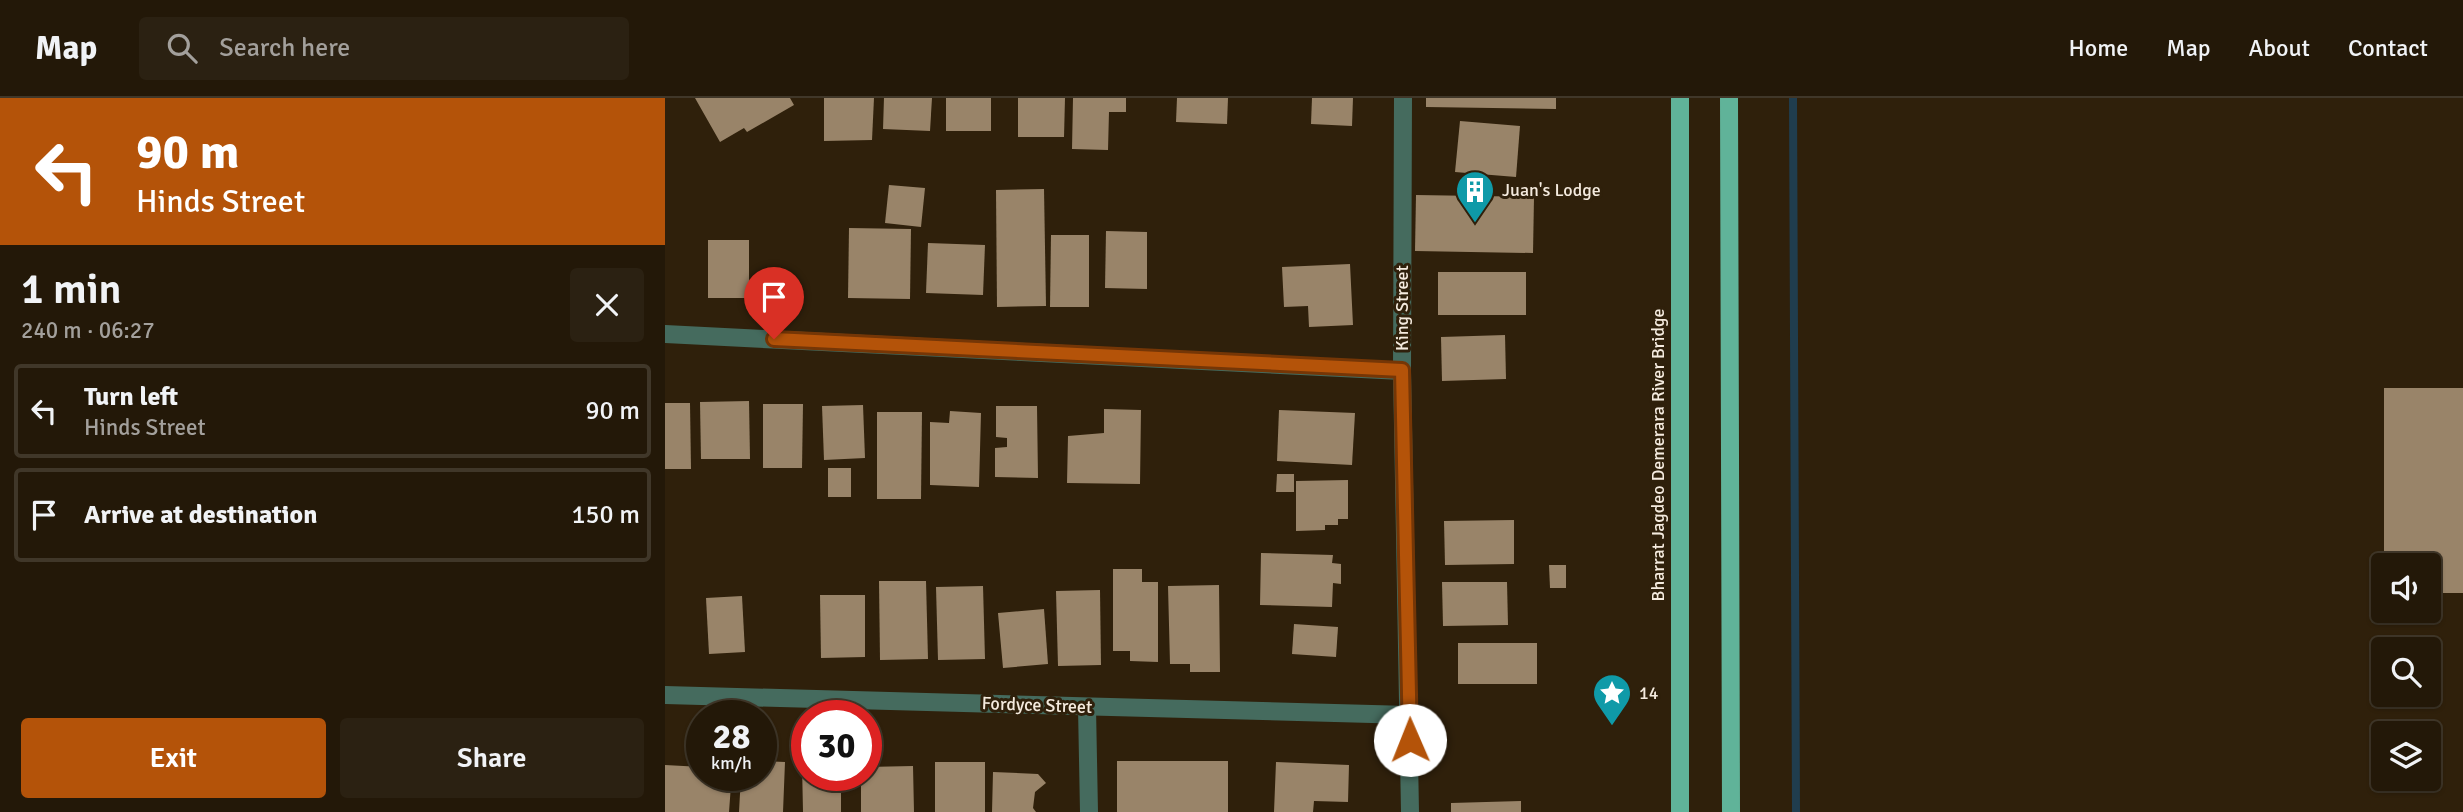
<!DOCTYPE html>
<meta charset="utf-8">
<style>
:root{--surface:#231808;--page:#2b2112;--text:#f1f3f6;--muted:#a3a09c;--line:#403729;--accent:#b45309}
body{margin:0;font-family:Signika,sans-serif;background:var(--page);color:var(--text);height:100vh;display:flex;flex-direction:column;font-size:26px;white-space:nowrap}
*{box-sizing:border-box;margin:0}
p{font-size:23px;color:var(--muted)}
.icon{flex:none;width:38px;height:38px;fill:none;stroke:currentColor;stroke-width:2;stroke-linecap:round;stroke-linejoin:round}
.map{position:relative;flex:1;overflow:hidden}
.side{display:flex;flex-direction:column;background:var(--surface);width:665px}
.side>*{flex:none}
.top-card{background:#b45309;color:#fff;overflow:hidden}
.tools{position:absolute;left:1706px;top:455px;display:grid;gap:14px}
.tools a{display:grid;place-items:center;width:70px;height:70px;border-radius:7px;background:var(--surface);box-shadow:0 2px 5px #0004,0 0 0 2px var(--line);font-size:35px}
.speed{position:absolute;left:21px;top:602px;display:flex;gap:14px;font-size:35px;font-weight:700;text-align:center}
.speed>*{display:grid;place-content:center;width:91px;height:91px;border-radius:50%;background:var(--surface);box-shadow:0 2px 5px #0004,0 0 0 2px var(--line);line-height:1}
.speed small{font-size:18px;font-weight:400}
.speed .limit{border:10px solid #d22;background:#fff;color:#111}
.pin{position:absolute;display:grid;place-items:center;width:60px;height:60px;color:#fff;margin:-72px -30px;border-radius:50% 50% 50% 0;rotate:-45deg;box-shadow:0 0 7px #0007}
.pin .icon{rotate:45deg}
.me{position:absolute;width:77px;margin:-38px;rotate:359deg;stroke-linejoin:round;filter:drop-shadow(0 0 5px #0008)}
.turn{display:flex;align-items:center;gap:24px;height:147px;padding:0 21px;font-size:32px}
.turn .icon{width:91px;height:91px;stroke-width:2.5}
.turn b{display:block;font-size:49px;line-height:60px}
.round{display:grid;place-items:center;flex:none;width:74px;height:74px;border-radius:7px;background:var(--page)}
.head{display:flex;align-items:center;justify-content:space-between;height:119px;padding:0 21px}
h1{font-size:42px;font-weight:600;line-height:52px}
.cta{display:flex;gap:14px;margin-top:auto;padding:14px 21px}
.cta a{flex:1;height:80px;border-radius:7px;background:var(--accent);color:#fff;font-size:28px;font-weight:600;line-height:80px;text-align:center}
.cta a+a{background:var(--page);color:var(--text)}
ul{padding:0;list-style:none}
li{display:flex;align-items:center;gap:21px;height:94px;margin:0 14px 10px;padding:0 7px;border:4px solid var(--line);border-radius:7px}
li div{flex:1}
li b{display:block;font-size:26px}
li em{font-style:normal}
header{display:flex;align-items:center;gap:42px;box-sizing:border-box;height:98px;padding:0 35px;background:var(--surface);border-bottom:2px solid var(--line)}
header strong{font-size:33px}
nav{display:flex;gap:38px;margin-inline-start:auto;font-size:24px}
.search{width:490px;height:63px;background:var(--page);display:flex;align-items:center;gap:18px;box-sizing:border-box;padding:0 24px;border-radius:7px;color:var(--muted);font-size:26px}
main{display:flex;flex:1;min-height:0}
.map>svg:first-child{display:block}
.lines{fill:none;stroke-linecap:round;stroke-linejoin:round}
.stream{stroke:#203d4e;stroke-width:8}
.building{fill:#998469}
.street{stroke:#456b5e;stroke-width:18}
.primary{stroke:#60b399;stroke-width:18}
.route-casing{stroke:#753606;stroke-width:18}
.route{stroke:#b45309;stroke-width:12}
.labels{text-anchor:middle;dominant-baseline:central;stroke-width:6;stroke-linejoin:round;paint-order:stroke}
.poi-label{font-size:18px;fill:#f5ebdf;stroke:#2f200b;text-anchor:start}
.street-label{font-size:18px;fill:#f5ebdf;stroke:#2f200b}
</style>
<header>
<strong>Map</strong>
<div class="search"><svg class="icon" aria-label="search" viewBox="0 0 24 24"><circle cx="10" cy="10" r="6"/><path d="M15 15l6 6"/></svg>Search here</div>
<nav><a>Home</a><a>Map</a><a>About</a><a>Contact</a></nav>
</header>
<main>
<section class="side">
<div class="top-card">
<div class="turn"><svg class="icon" aria-label="left" viewBox="0 0 24 24"><path d="M17 20v-9H6M10 6l-5 5 5 5"/></svg><div><b>90 m</b>Hinds Street</div></div>
</div>
<div class="head"><div><h1>1 min</h1><p>240 m · 06:27</p></div><a class="round"><svg class="icon" aria-label="close" viewBox="0 0 24 24"><path d="M6 6l12 12M18 6L6 18"/></svg></a></div>
<ul>
<li><svg class="icon" aria-label="left" viewBox="0 0 24 24"><path d="M17 20v-9H6M10 6l-5 5 5 5"/></svg><div><b>Turn left</b><p>Hinds Street</p></div><em>90 m</em></li>
<li><svg class="icon" aria-label="arrive" viewBox="0 0 24 24"><path d="M6 21V4h12l-3 4 3 4H6"/></svg><div><b>Arrive at destination</b></div><em>150 m</em></li>
</ul>
<div class="cta"><a>Exit</a><a>Share</a></div>
</section>
<div class="map">
<svg width="1798" height="714" viewBox="0 0 1798 714">
<rect width="100%" height="100%" fill="#2f200b"/>
<g class="lines">
<polyline class="stream" points="1128,0 1131,714"/>
</g>
<g class="building">
<polygon points="30,0 125,0 129,7 82,34 79,30 55,44"/>
<polygon points="159,0 209,0 207,42 159,43"/>
<polygon points="219,0 267,0 265,33 218,31"/>
<rect x="281" y="0" width="45" height="33"/>
<polygon points="353,0 400,0 399,39 353,39"/>
<polygon points="408,0 461,0 461,14 444,14 443,52 407,51"/>
<polygon points="512,0 563,0 562,26 511,24"/>
<polygon points="647,0 688,0 687,28 646,26"/>
<polygon points="761,0 891,0 891,11 761,9"/>
<polygon points="795,23 855,28 851,79 790,74"/>
<polygon points="224,87 260,90 256,129 220,125"/>
<polygon points="379,91 381,208 332,209 331,92"/>
<polygon points="751,97 869,99 868,155 750,153"/>
<polygon points="184,130 246,131 245,201 183,200"/>
<polygon points="441,133 482,134 482,191 440,190"/>
<polygon points="386,137 424,137 424,209 385,209"/>
<rect x="43" y="142" width="41" height="58"/>
<polygon points="263,145 320,147 318,197 261,195"/>
<polygon points="685,166 688,227 644,229 643,208 619,209 617,169"/>
<rect x="773" y="174" width="88" height="43"/>
<polygon points="840,237 841,281 777,283 776,239"/>
<polygon points="1719,290 1798,290 1798,495 1764,495 1764,467 1719,467"/>
<polygon points="84,303 85,361 36,361 35,304"/>
<polygon points="0,305 25,305 26,371 0,371"/>
<polygon points="98,306 138,306 137,370 98,370"/>
<polygon points="198,307 200,360 159,362 157,308"/>
<polygon points="331,308 372,308 373,380 330,379 330,350 342,349 342,340 331,339"/>
<polygon points="439,311 476,312 475,386 402,385 403,338 439,335"/>
<polygon points="614,312 690,315 687,367 612,363"/>
<polygon points="285,313 316,315 314,389 265,387 265,324 284,325"/>
<polygon points="212,314 257,314 256,401 212,401"/>
<rect x="163" y="370" width="23" height="29"/>
<polygon points="612,376 629,376 629,394 611,394"/>
<polygon points="683,382 683,421 673,421 673,427 660,427 660,432 631,433 631,383"/>
<polygon points="849,422 849,466 780,467 779,423"/>
<polygon points="596,455 668,457 667,465 676,466 676,486 668,485 667,509 595,507"/>
<polygon points="884,467 901,467 901,490 885,490"/>
<polygon points="448,471 477,471 477,484 493,484 493,564 465,563 465,553 448,553"/>
<polygon points="214,483 261,483 263,561 215,562"/>
<polygon points="777,484 842,484 843,527 778,528"/>
<polygon points="554,487 555,574 525,574 525,566 505,566 503,488"/>
<polygon points="318,488 320,561 273,562 271,489"/>
<polygon points="435,492 436,567 393,568 391,493"/>
<polygon points="155,497 200,497 200,559 156,560"/>
<polygon points="77,498 80,554 44,556 41,500"/>
<polygon points="379,511 383,566 338,570 333,515"/>
<polygon points="629,526 673,529 671,559 627,556"/>
<rect x="793" y="545" width="79" height="41"/>
<polygon points="96,663 120,664 118,714 74,714 76,677 96,677"/>
<rect x="452" y="663" width="111" height="51"/>
<rect x="270" y="664" width="50" height="50"/>
<polygon points="611,664 684,667 683,704 649,703 648,714 609,714"/>
<polygon points="137,666 142,666 142,677 176,677 176,714 138,714"/>
<polygon points="0,667 37,669 37,677 48,677 48,686 66,687 64,714 0,714"/>
<polygon points="248,668 249,714 196,714 196,677 201,677 201,669"/>
<polygon points="328,674 373,676 381,685 370,694 368,710 371,714 327,714"/>
<polygon points="856,703 856,714 786,714 786,705"/>
</g>
<g class="lines">
<g class="street">
<polyline points="738,0 737,273 745,714"/>
<polyline points="0,236 737,273"/>
<polyline points="0,597 744,617"/>
<polyline points="422,609 424,714"/>
</g>
<g class="primary">
<polyline points="1015,0 1015,714"/>
<polyline points="1064,0 1066,714"/>
</g>
</g>
<g class="lines">
<defs>
<polyline id="route" points="109,241 737,272 745,642"/>
</defs>
<use href="#route" class="route-casing"/>
<use href="#route" class="route"/>
</g>
<defs>
<symbol id="building-pin" viewBox="-11 -11 22 30"><path d="M0 17L-7.5 6A9.5 9.5 0 1 1 7.5 6Z" fill="#0f9aa8" stroke="#2f200b"/><path d="M-4-6H4V6H1V3H-1V6H-4ZM-2.5-4.3h1.7v1.8h-1.7ZM.8-4.3h1.7v1.8H.8ZM-2.5-1h1.7V.8h-1.7ZM.8-1h1.7V.8H.8Z" fill="#fff"/></symbol>
<symbol id="sight-pin" viewBox="-11 -11 22 30"><path d="M0 17L-7.5 6A9.5 9.5 0 1 1 7.5 6Z" fill="#0f9aa8" stroke="#2f200b"/><path d="M0-6L1.8-2.2L6-1.7L2.9 1.2L3.7 5.4L0 3.3L-3.7 5.4L-2.9 1.2L-6-1.7L-1.8-2.2Z" fill="#fff"/></symbol>
</defs>
<g fill-rule="evenodd">
<use href="#building-pin" x="788" y="70" width="44" height="60"/>
<use href="#sight-pin" x="925" y="573" width="44" height="60"/>
</g>
<g class="labels">
<g class="poi-label">
<text x="837" y="92">Juan's Lodge</text>
<text x="974" y="595">14</text>
</g>
<g class="street-label">
<text transform="translate(737 210) rotate(-90)">King Street</text>
<text transform="translate(993 357) rotate(-90)">Bharrat Jagdeo Demerara River Bridge</text>
<text transform="translate(372 607) rotate(2)">Fordyce Street</text>
</g>
</g>
</svg>
<div class="tools">
<a><svg class="icon" aria-label="sound" viewBox="0 0 24 24"><path d="M4 9h4l5-4v14l-5-4H4zM17 9q2 3 0 6"/></svg></a>
<a><svg class="icon" aria-label="search" viewBox="0 0 24 24"><circle cx="10" cy="10" r="6"/><path d="M15 15l6 6"/></svg></a>
<a><svg class="icon" aria-label="layers" viewBox="0 0 24 24"><path d="M12 4l9 5-9 5-9-5zM3 14l9 5 9-5"/></svg></a>
</div>
<div class="speed"><div>28<small>km/h</small></div><div class="limit">30</div></div>
<div class="pin" style="left:109px;top:241px;background:#d93025"><svg class="icon" aria-label="arrive" viewBox="0 0 24 24"><path d="M6 21V4h12l-3 4 3 4H6"/></svg></div>
<svg class="me" style="left:745px;top:642px" viewBox="-20 -20 40 40"><circle r="19" fill="#fff"/><path d="M0-13L10 11 0 6-10 11z" fill="#b45309"/></svg>
</div>
</main>
